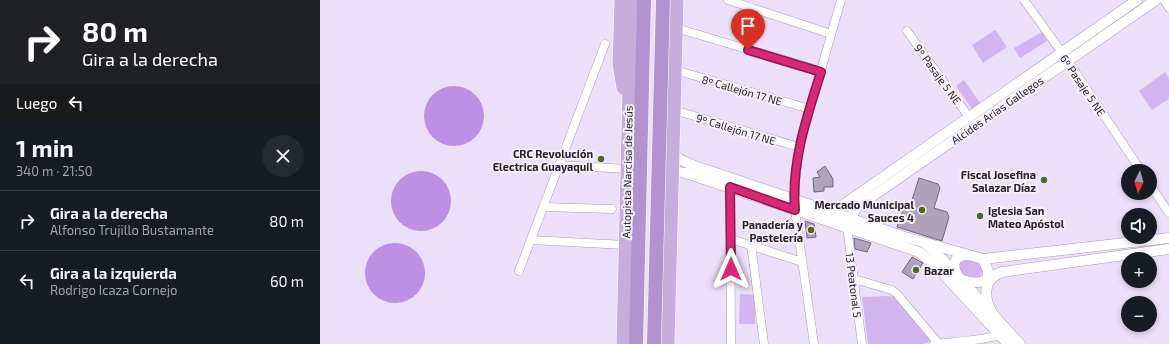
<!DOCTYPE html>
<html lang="es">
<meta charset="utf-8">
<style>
:root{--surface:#171b24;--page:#242831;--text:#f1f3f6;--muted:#9ea1a6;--line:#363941}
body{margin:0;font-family:"Exo 2",sans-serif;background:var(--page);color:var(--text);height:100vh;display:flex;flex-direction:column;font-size:15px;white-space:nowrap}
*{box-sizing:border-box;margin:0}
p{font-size:13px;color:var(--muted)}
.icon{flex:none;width:22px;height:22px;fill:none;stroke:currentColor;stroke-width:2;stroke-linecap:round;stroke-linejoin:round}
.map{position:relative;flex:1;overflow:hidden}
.panel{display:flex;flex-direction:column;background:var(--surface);width:320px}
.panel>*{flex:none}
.guide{background:#202124;color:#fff;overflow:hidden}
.needle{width:26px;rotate:185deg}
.controls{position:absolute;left:801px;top:164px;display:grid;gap:8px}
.controls a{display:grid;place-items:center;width:36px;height:36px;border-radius:50%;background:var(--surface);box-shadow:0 2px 6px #0003;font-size:20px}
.pin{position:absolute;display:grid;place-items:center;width:34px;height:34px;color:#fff;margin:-41px -17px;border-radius:50% 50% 50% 0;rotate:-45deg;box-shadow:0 0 4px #0007}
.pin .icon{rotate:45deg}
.me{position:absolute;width:44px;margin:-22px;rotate:0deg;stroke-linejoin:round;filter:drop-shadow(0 0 3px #0008)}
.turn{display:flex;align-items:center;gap:14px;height:84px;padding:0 16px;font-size:18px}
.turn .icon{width:52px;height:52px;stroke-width:2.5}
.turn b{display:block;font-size:28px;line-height:34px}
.then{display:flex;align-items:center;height:38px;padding:0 16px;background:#0003;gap:8px;font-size:15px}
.round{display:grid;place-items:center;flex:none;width:42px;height:42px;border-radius:21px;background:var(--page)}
.summary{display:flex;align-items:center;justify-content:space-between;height:68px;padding:0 16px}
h1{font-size:24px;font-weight:700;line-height:30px}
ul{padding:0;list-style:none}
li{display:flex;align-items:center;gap:12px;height:60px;padding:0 16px;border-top:1px solid var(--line)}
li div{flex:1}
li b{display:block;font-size:15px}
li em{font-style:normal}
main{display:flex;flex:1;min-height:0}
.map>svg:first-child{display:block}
.green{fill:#d2b5f0}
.water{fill:#bc90e4}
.building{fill:#afa2bc;stroke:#73677f}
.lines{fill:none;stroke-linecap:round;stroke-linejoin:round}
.minor-casing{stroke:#a89cb6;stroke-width:9}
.tertiary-casing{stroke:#a89cb6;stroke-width:11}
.primary-casing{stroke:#fff;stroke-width:14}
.trunk-casing{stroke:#fff;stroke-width:15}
.minor{stroke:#fff;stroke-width:8}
.tertiary{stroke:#fff;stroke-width:10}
.primary{stroke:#c6addc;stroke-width:13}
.trunk{stroke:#b392d0;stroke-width:14}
.route-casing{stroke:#8e194d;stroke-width:10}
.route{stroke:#db2777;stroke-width:7}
.poi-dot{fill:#4f6a1d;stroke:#f5f0fb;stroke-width:1.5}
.labels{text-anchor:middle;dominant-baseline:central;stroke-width:4;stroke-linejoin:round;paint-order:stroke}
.street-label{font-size:11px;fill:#28232e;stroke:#f5f0fb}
.poi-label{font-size:11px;font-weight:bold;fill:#28232e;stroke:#f5f0fb;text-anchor:end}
</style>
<main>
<section class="panel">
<div class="guide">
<div class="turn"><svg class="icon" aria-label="right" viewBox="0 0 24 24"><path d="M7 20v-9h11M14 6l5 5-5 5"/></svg><div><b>80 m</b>Gira a la derecha</div></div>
<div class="then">Luego<svg class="icon" aria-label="left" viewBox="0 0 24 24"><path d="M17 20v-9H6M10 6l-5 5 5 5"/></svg></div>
</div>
<div class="summary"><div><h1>1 min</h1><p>340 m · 21:50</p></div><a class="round"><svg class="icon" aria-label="close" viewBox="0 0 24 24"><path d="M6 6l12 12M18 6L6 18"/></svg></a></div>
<ul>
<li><svg class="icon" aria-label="right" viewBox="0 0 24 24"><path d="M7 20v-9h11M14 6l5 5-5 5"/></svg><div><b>Gira a la derecha</b><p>Alfonso Trujillo Bustamante</p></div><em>80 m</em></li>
<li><svg class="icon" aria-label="left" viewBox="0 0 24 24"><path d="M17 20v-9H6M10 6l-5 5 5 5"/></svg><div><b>Gira a la izquierda</b><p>Rodrigo Icaza Cornejo</p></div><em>60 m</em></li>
</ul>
</section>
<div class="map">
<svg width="849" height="344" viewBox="0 0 849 344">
<rect width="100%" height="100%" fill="#ecdffa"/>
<g class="green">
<polygon points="675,30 687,47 663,63 652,45"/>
<polygon points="722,32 727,41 700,58 694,48"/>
<polygon points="845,72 849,78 849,99 832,110 819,91"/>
<polygon points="644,80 660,103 652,109 636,86"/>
<path d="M644,258C649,260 656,260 660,263C662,265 662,267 662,269C663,281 650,278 642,277C639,268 637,265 644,258Z"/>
<polygon points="420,294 435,295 435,324 419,324"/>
<polygon points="567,296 576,297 613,342 601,344 548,344 542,297"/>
</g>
<g class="water">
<circle cx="134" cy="116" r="30"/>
<circle cx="101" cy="201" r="30"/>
<circle cx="75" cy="273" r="30"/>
</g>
<g class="building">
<polygon points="505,166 513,179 513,187 504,187 504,191 494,192 493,178 500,177 497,172"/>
<polygon points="599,178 618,184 620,188 614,208 627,212 629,217 622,241 577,227 585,204 587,202 591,203"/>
<polygon points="485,221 494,224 496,237 487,238"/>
<polygon points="534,238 551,243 547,252 535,249"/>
<polygon points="592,257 603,263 593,279 582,272"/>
</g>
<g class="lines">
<defs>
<g id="minor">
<polyline points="408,0 511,34"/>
<polyline points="704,0 748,61 821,171"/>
<polyline points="844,0 849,8"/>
<polyline points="356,28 501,71"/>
<polyline points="587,31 649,117"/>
<polyline points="355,70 490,109"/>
<polyline points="354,110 479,147"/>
<polyline points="239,165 306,169"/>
<polyline points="830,185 849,213"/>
<polyline points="410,187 411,344"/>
<polyline points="223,207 292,209"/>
<polyline points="527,227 542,344"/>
<polyline points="411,239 482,262"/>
<polyline points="211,240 305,245"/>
<polyline points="431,244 444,344"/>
<polyline points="199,271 285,44"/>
<polyline points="534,279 572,290 577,294 618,343"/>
<polyline points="494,344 475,210 475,184 479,147 521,0"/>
<path d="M614,344C628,342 674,340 683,333"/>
</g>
<g id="tertiary">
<path d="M352,150C356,160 366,162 375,166L585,237L663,259L849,238"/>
<polyline points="352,177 357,172 366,173 599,252 615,265 688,344"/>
<polyline points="516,214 520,207 530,200 817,0"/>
<polyline points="528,223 537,207 836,0"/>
<polyline points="606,244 622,259 700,344"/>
<path d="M648,255C631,255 632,268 640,279C652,284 662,284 673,276"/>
<polyline points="663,259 668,271 667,283"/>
<path d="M672,313C664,298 662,279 682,272L849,249"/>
</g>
<g id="primary">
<polyline points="301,0 299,64 303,88"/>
<polyline points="303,344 311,0"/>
<polyline points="348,344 357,0"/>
</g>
<g id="trunk">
<polyline points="316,344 324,0"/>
<polyline points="334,344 343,0"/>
</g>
</defs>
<use href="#minor" class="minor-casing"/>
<use href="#tertiary" class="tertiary-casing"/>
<use href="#primary" class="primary-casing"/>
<use href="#trunk" class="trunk-casing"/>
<use href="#minor" class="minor"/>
<use href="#tertiary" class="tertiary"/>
<use href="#primary" class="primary"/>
<use href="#trunk" class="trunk"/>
</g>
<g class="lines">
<defs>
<path id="route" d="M411,269L410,187L475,210C471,163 487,116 501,72L428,50"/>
</defs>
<use href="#route" class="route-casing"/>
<use href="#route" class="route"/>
</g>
<g class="poi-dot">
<circle cx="281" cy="159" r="4"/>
<circle cx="724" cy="180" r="4"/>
<circle cx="602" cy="210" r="4"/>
<circle cx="660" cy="216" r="4"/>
<circle cx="491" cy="230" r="4"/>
<circle cx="596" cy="270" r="4"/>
</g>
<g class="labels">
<g class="street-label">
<text transform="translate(618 74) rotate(54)">9º Pasaje 5 NE</text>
<text transform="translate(763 85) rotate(56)">6º Pasaje 5 NE</text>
<text transform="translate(422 90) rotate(16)">8º Callejón 17 NE</text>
<text transform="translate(677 110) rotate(-35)">Alcides Arias Gallegos</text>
<text transform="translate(416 129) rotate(17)">9º Callejón 17 NE</text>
<text transform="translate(307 172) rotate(-89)">Autopista Narcisa de Jesús</text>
<text transform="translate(534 285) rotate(83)">13 Peatonal 5</text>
</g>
<g class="poi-label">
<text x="273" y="153">CRC Revolución<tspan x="273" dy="13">Electrica Guayaquil</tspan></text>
<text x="716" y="174">Fiscal Josefina<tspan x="716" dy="13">Salazar Díaz</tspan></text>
<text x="594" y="204">Mercado Municipal<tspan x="594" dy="13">Sauces 4</tspan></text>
<text x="668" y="210" text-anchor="start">Iglesia San<tspan x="668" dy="13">Mateo Apóstol</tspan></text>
<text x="483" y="224">Panadería y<tspan x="483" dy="13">Pastelería</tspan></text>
<text x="604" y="270" text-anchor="start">Bazar</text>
</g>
</g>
</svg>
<div class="controls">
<a><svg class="needle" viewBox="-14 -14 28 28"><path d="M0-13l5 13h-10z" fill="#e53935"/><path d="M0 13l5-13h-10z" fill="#9ea1a6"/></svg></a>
<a><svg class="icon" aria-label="sound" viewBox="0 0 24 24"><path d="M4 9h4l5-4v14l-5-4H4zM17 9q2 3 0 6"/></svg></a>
<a>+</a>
<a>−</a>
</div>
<div class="pin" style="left:428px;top:50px;background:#d93025"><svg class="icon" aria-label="arrive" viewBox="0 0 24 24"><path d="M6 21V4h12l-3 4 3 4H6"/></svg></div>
<svg class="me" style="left:411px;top:269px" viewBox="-20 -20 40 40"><path d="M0-17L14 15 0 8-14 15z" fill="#db2777" stroke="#fff" stroke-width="4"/></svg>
</div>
</main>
